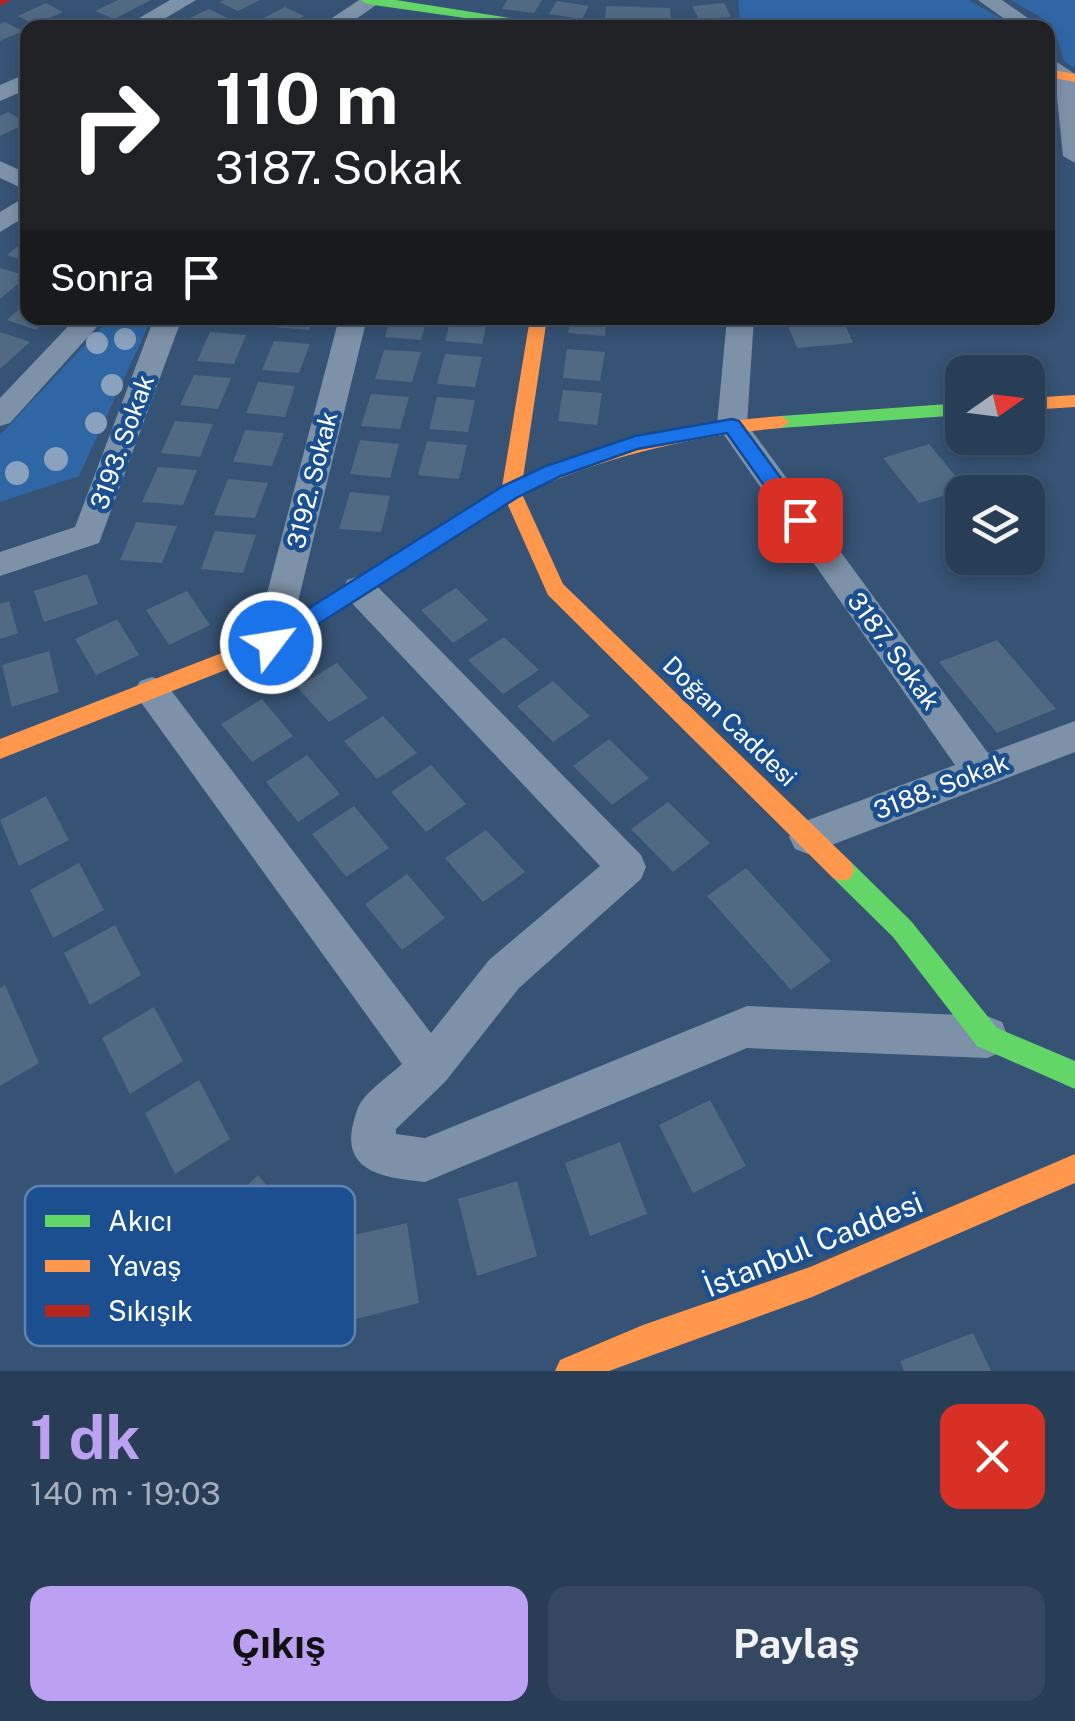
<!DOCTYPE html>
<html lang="tr">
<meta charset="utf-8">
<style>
:root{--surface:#283e57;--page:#344961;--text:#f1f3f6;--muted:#a5aeba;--line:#44576d;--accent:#bca0f2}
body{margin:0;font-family:"Public Sans",sans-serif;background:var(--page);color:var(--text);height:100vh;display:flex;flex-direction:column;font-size:38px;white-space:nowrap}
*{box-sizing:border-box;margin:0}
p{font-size:32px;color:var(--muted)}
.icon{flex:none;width:55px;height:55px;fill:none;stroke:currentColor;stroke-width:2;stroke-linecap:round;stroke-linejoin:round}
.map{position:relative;height:1371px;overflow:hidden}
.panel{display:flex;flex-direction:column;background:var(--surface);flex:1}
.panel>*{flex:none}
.top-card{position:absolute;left:20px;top:20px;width:1035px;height:305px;border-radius:20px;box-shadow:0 5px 15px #0003,0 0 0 2px var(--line);background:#202124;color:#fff;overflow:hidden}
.needle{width:65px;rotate:76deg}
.controls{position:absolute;left:945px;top:355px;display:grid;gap:20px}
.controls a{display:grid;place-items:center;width:100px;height:100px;border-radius:20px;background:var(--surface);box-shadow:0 5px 15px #0003,0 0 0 2px var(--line);font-size:50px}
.pin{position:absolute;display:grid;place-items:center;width:85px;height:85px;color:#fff;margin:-42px;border-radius:20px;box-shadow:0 5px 15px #0006}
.me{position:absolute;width:110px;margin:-55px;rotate:59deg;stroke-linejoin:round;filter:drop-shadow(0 0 8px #0008)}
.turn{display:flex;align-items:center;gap:35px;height:210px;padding:0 30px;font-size:45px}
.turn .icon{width:130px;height:130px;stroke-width:2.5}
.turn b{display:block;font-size:70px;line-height:85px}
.then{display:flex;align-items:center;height:95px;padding:0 30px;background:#0003;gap:20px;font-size:38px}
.round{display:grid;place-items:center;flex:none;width:105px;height:105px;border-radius:20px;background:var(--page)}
.headline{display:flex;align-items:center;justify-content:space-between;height:170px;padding:0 30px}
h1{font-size:60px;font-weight:700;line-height:75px;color:var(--accent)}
.cta{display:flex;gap:20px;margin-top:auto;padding:20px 30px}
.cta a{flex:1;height:115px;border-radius:20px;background:var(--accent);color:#111;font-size:40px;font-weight:700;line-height:115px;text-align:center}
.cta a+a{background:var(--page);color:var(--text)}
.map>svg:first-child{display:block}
.green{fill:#2f66a5}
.building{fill:#526984}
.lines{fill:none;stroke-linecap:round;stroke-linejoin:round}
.street{fill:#7d92a8;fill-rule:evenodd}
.fast{fill:#63d668;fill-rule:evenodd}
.slow{fill:#ff974d;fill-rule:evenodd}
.jam{fill:#b3261e;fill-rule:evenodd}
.tree{fill:#8aa2be}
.route{fill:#1a73e8;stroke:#114b97;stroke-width:2.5}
.labels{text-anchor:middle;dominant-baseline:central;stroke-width:9;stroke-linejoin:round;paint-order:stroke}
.street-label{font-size:25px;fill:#fff;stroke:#1b4f8f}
.near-street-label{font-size:30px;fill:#fff;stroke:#1b4f8f}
.key{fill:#1b4f8f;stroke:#5f84b1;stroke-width:2.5}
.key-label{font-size:28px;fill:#fff}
</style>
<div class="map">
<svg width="1075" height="1371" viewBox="0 0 1075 1371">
<rect width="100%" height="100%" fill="#365274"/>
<g class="green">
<polygon points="738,0 968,0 1017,27 857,28 770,18 740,21"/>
<polygon points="1011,0 1075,0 1075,68 1064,61 1052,24"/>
<polygon points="110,318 152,318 79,476 0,502 0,435"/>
</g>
<g class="building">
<polygon points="118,0 151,0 114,19 95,11"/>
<polygon points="224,0 260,0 238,11 219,2"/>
<polygon points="507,0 542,0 534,13 502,9"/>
<polygon points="557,1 589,6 582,19 549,14"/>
<polygon points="46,3 63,12 35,25 18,16"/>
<polygon points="724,3 731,17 699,19 692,6"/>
<polygon points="606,6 670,8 671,22 605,19"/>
<polygon points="285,7 304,16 282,28 260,20"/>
<polygon points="209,9 227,18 207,28 183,21"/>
<polygon points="5,22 23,31 0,41 0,24"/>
<polygon points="8,112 27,123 0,136 0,116"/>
<polygon points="28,238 28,262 7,255"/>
<polygon points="0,268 27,276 0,299"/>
<polygon points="28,301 28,318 49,318 36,330 7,320"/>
<polygon points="277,318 314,318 309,330 273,327"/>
<polygon points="390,318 427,318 421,340 385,337"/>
<polygon points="451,318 488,318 482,344 445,341"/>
<polygon points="570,318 607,318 605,336 568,333"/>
<polygon points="785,318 842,318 853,343 797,348"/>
<polygon points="0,332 30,342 0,369"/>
<polygon points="210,332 246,335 234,364 197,361"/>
<polygon points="274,341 310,344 299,373 262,370"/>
<polygon points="567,349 605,352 600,381 563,378"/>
<polygon points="384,350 421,352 412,382 375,379"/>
<polygon points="445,354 482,357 475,387 437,384"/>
<polygon points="194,375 231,378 218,409 180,405"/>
<polygon points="258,382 295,386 285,417 246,413"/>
<polygon points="563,390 602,393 597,425 558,421"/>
<polygon points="371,394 409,397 400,429 361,426"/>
<polygon points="437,397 475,400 468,432 429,429"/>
<polygon points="175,421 213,424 200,457 161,453"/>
<polygon points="245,430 284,433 272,466 233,462"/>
<polygon points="360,440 399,444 390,478 350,474"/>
<polygon points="427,441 467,445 459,479 418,475"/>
<polygon points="929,444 966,489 919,503 883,458"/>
<polygon points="158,467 197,470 183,505 142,502"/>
<polygon points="228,479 268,483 255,518 214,515"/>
<polygon points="350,492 390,496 381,532 339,529"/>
<polygon points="136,522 177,526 162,563 120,560"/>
<polygon points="215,531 256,535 243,573 201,569"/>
<polygon points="87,574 98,604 44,622 34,591"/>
<polygon points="456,588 488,620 453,643 421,610"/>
<polygon points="187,591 210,625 169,645 146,610"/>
<polygon points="9,601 18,633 0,639 0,604"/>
<polygon points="117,619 139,655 96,675 75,639"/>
<polygon points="504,637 539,670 503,694 468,660"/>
<polygon points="997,640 1056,709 997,733 939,662"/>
<polygon points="49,651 59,692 12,707 2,665"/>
<polygon points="337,663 368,698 329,722 297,687"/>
<polygon points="553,681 590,716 553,742 517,706"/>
<polygon points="262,699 293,736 252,762 221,724"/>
<polygon points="383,716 417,753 377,779 344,741"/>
<polygon points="609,739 649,778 612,805 573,766"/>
<polygon points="307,755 340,794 298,822 266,782"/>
<polygon points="431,765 466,804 426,832 391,792"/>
<polygon points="46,796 69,840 19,866 0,820"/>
<polygon points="668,802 710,843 673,872 631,829"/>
<polygon points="354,806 389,848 346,877 312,834"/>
<polygon points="486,830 525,872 483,902 445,858"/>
<polygon points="79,863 104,910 53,938 30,890"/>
<polygon points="746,868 831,961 791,990 707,896"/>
<polygon points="407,874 445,918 402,950 365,904"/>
<polygon points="115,925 141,975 90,1005 64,953"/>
<polygon points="5,985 39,1063 0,1086 0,988"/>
<polygon points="154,1007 183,1061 130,1094 102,1038"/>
<polygon points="199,1080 230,1139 175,1174 145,1113"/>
<polygon points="710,1100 746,1166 693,1193 659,1125"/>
<polygon points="620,1142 647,1214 590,1236 565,1163"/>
<polygon points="258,1175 304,1230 254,1278 209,1221"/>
<polygon points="517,1181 537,1256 477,1276 458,1199"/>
<polygon points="407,1223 419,1303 356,1319 345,1237"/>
<polygon points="973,1333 991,1371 904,1371 900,1361"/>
</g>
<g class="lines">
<g class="street">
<polygon points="170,0 196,0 149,28 122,28"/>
<polygon points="359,0 382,1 343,28 317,28"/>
<polygon points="978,0 1002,0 1042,28 1017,28"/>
<polygon points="1048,56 1075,74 1075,163 1063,156 1055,79 1048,73"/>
<polygon points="28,73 28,89 0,101 0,85"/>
<polygon points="0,161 28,174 28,191 0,178"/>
<polygon points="28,195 28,215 0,232 0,212"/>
<polygon points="76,318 105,318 10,423 0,426 0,398"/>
<polygon points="154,318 182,318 99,543 0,576 0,552 75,527"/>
<polygon points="339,318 367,318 288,643 283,653 271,656 259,653 254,643"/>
<polygon points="727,318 754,318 747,424 988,753 1075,721 1075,752 808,854 795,849 789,837 795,825 955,765 717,425"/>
<path d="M359,576L371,580L641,855L646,867L641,879L519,988L445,1082L396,1129V1134L425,1138L747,1006L987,1016L1002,1022L1008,1037L1002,1052L987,1058L747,1048L425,1182C389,1178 341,1174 353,1124C355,1117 357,1108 361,1102C371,1088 389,1076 402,1064L140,701L134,691L140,681L152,677L164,681L431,1033L489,960L600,866L347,598L343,589L347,580Z"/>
</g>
<g class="fast">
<polygon points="360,0 396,0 573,28 534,28 367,4"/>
<polygon points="962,403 962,415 781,428 772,422 781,416"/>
<polygon points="842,859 851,862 911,921 997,1028 1075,1061 1075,1089 977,1046 893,937 833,878 830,870 833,862"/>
</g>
<g class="slow">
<polygon points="1048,69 1075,74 1075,82 1048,77"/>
<path d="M530,318H547L523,478C605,441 692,423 781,416L790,422L781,428C690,436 606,456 522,494L563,584L851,862L854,870L851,878L842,881L833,878L548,595L507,503L279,649L0,759V739L263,637L502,487Z"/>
<polygon points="1075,395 1075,407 1028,410 1028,398"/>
<polygon points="1075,1154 1075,1183 812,1297 609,1371 555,1371 560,1360 643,1325 810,1267"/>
</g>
<g class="jam">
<polygon points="0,0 11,0 0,6"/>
<polygon points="778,20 827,28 754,28"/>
</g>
</g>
<g class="tree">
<circle cx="125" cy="339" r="11"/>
<circle cx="97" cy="343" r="11"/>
<circle cx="112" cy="385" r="11"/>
<circle cx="96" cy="423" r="11"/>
<circle cx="56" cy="459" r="12"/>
<circle cx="17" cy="473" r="12"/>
</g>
<polygon class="route" points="732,419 739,421 807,514 810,520 807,525 792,525 727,433 637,449 561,476 518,497 279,649 263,649 260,643 263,637 503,486 546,466 635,436"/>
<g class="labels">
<g class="street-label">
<text transform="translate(122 442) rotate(-70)">3193. Sokak</text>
<text transform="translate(312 480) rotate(-76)">3192. Sokak</text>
<text transform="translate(894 651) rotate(54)">3187. Sokak</text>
<text transform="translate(730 721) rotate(44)">Doğan Caddesi</text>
<text transform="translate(941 786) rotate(-21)">3188. Sokak</text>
</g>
<g class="near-street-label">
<text transform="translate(813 1244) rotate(-22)">İstanbul Caddesi</text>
</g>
</g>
<rect x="25" y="1186" width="330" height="160" rx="15" class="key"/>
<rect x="45" y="1215" width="45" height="12" fill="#63d668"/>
<rect x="45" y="1260" width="45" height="12" fill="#ff974d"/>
<rect x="45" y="1305" width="45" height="12" fill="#b3261e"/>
<g class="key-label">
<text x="108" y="1231">Akıcı</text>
<text x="108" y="1276">Yavaş</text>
<text x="108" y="1321">Sıkışık</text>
</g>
</svg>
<div class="controls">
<a><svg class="needle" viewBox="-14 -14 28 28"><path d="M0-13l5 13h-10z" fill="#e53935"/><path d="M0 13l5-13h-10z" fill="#a5aeba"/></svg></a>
<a><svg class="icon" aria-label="layers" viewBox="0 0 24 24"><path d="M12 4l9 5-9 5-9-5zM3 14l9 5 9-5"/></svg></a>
</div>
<div class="pin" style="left:800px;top:520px;background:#d93025"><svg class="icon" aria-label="arrive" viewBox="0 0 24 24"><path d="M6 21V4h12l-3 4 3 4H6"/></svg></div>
<svg class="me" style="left:271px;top:643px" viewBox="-20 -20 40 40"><circle r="17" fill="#1a73e8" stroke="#fff" stroke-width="3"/><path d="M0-11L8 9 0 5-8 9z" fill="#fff"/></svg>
<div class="top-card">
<div class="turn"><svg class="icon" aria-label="right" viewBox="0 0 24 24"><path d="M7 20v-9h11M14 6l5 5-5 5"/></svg><div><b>110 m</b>3187. Sokak</div></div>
<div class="then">Sonra<svg class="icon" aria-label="arrive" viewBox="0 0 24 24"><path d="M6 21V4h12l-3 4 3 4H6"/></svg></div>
</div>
</div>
<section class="panel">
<div class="headline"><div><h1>1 dk</h1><p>140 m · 19:03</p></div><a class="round" style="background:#d93025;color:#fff"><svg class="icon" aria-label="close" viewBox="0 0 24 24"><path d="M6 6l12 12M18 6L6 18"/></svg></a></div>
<div class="cta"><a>Çıkış</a><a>Paylaş</a></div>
</section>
